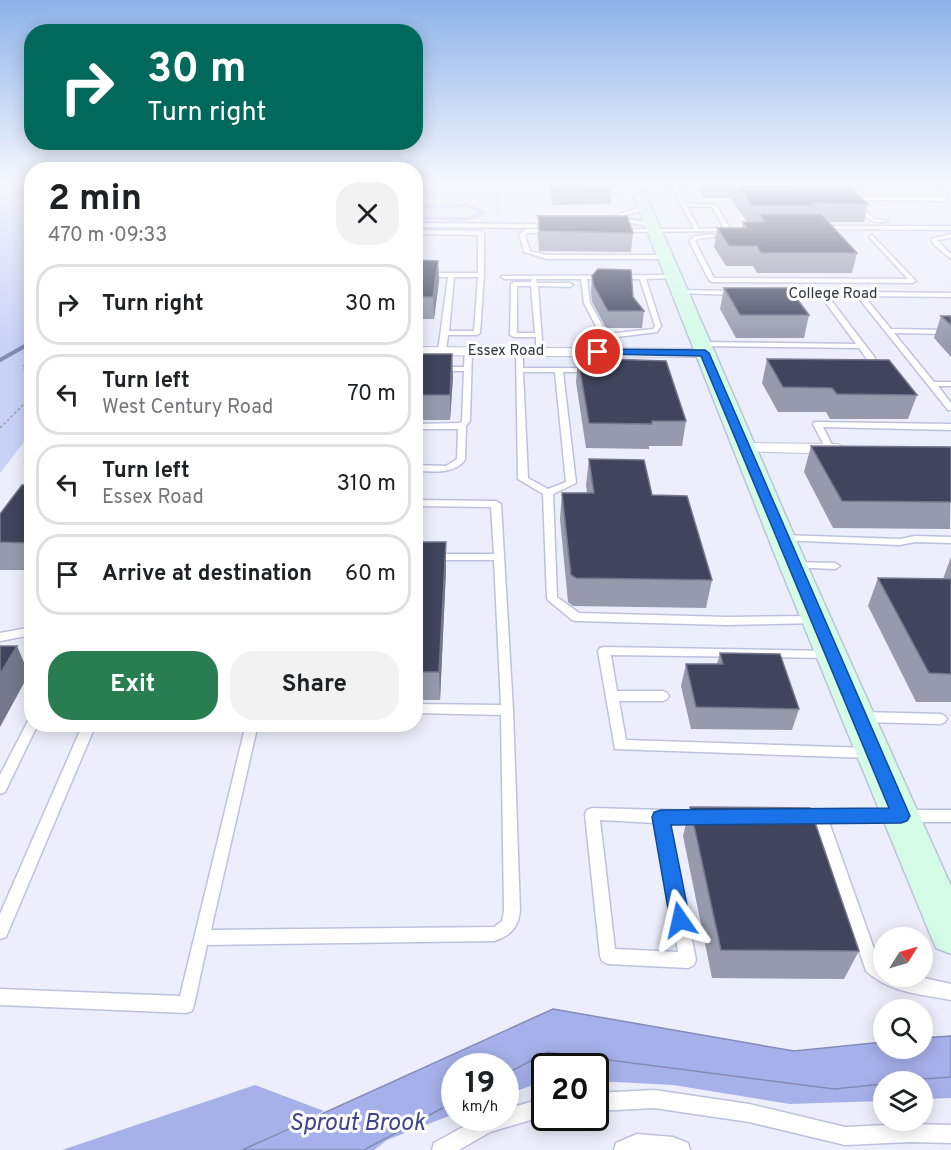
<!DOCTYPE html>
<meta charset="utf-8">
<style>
:root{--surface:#fff;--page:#f2f2f2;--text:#202124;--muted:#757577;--line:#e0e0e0;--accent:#287e51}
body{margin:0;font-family:Overpass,sans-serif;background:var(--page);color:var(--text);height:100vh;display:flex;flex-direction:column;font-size:22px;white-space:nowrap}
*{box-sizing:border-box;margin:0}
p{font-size:20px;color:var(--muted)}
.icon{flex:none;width:33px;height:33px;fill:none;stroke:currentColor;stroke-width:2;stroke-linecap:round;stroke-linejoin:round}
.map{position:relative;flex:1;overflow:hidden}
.side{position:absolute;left:24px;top:162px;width:399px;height:570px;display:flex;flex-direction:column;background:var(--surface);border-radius:24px;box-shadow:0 3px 15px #0003}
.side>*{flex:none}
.top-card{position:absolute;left:24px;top:24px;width:399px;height:126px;border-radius:24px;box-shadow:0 3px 15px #0003;background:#00695c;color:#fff;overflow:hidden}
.needle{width:39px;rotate:53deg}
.fabs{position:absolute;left:873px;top:927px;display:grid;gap:12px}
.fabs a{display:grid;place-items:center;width:60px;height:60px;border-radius:50%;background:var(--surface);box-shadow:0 3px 15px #0003;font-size:30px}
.speed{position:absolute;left:441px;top:1053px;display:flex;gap:12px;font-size:30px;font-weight:700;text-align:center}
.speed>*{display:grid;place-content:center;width:78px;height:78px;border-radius:50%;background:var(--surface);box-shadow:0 3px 15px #0003;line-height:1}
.speed small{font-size:15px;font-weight:400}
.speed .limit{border:3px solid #111;border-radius:9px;background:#fff;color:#111}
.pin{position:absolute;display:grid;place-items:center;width:51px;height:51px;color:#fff;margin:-26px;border:3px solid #fff;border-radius:50%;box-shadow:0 2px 6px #0007}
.me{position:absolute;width:66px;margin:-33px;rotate:349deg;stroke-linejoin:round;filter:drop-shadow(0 0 4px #0008)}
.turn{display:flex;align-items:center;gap:21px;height:126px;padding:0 24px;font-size:27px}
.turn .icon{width:78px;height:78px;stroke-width:2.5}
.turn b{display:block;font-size:42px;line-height:51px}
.round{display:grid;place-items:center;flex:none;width:63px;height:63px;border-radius:24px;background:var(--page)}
.head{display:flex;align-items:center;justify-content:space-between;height:102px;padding:0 24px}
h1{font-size:36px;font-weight:700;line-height:45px}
.button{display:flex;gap:12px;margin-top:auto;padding:12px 24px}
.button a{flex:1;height:69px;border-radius:24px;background:var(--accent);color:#fff;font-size:24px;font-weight:700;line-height:69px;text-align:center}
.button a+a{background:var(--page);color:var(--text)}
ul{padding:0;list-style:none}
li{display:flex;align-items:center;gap:18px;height:81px;margin:0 12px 9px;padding:0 12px;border:3px solid var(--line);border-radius:24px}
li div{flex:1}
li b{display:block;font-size:22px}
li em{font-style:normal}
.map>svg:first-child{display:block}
.green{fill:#c9d1f7}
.forest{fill:#a6b1ea}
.water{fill:#a6b0ea;stroke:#848bb7;stroke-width:1.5}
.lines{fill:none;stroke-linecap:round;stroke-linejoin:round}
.stream{stroke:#848bb7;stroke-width:4}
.lane-casing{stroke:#bcc2de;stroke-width:3}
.street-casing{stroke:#bcc2de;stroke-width:2}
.secondary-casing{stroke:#bcc2de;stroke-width:3}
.path-far1{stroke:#a8aab6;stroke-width:1.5;stroke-dasharray:2 1.5;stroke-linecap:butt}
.path{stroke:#a8aab6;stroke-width:2;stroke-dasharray:3 2;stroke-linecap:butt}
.lane{fill:#fff;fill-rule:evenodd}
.street{fill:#fff;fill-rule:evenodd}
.secondary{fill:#d4fbe6;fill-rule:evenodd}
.wall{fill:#969aac}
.shaded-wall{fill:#74778c}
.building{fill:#40445c;stroke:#74778c;stroke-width:1.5}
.route{fill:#1a73e8;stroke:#114b97;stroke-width:1.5}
.labels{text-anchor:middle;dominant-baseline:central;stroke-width:6;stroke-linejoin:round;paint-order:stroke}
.far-street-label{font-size:15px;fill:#333541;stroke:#fdfdfd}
.near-water-label{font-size:24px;font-style:italic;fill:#3f458a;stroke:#fdfdfd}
</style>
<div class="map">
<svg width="951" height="1150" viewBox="0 0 951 1150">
<rect width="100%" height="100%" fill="#eceffb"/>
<g class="green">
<polygon points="0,185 31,185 31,433 0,473"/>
<path d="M416,205C431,203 477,200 486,213C471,226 439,219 420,219H416V216L466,217L478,213L467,207L416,208Z"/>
</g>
<g class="forest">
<polygon points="547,1052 834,1089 884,1084 883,1101 790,1104 673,1085 596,1081 596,1066 544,1066 544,1081 506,1095 506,1074"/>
<polygon points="951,1077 951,1098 923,1099 922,1082 910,1081"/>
<polygon points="255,1085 324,1111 242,1150 62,1150"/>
<polygon points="454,1102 454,1114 387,1140 374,1150 364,1150"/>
</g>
<polygon class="water" points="553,1009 794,1051 883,1042 884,1048 922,1048 923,1038 951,1036 951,1077 884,1082 883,1084 834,1089 547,1052 506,1074 506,1066 454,1066 454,1102 364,1150 242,1150"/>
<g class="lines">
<polyline class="stream" points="0,360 32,342"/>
<defs>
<g id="lane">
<path d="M671,185H675L685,203L716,205L730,228L734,229V231L616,232L615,231L618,229H694ZM687,206L712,207L724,228L699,229Z"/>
<polygon points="940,185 946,185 951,188 951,191"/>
<polygon points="851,197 944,197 947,199 944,201 849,200"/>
<path d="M856,203L875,219L888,221C873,226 865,216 854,206Z"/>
<polygon points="644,206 646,209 617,218 614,216"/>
<polygon points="616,218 651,222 654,224 651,226 614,221"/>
<polygon points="416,223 535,224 538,226 535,228 416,227"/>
<polygon points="819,226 951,226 951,230 817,229 817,227"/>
<polygon points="527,229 554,229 554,231 552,232 528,233 525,235 530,251 547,255 665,255 668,257 665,259 547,259 524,252 519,234"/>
<path d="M416,230L481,231L484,233V275L480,333L477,335H448L446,351L442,353L438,351L448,277H416V273H478V235L416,234ZM454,277H478L474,331H449Z"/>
<polygon points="712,234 715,236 714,237 698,239 695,241 714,278 908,279 870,238 869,237 872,235 916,281 913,283 712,282 709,280 689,241 695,236"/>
<polygon points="951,234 951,238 937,240 951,254 951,259 933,244 931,239"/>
<path d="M673,275L676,277L675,278L646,279L661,326L657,332L609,338L610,354L603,352L602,338L584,303L581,279H536L537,283H570L573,285L570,287L538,286L543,354L536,352V337H514L510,335L511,284L514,282H531L532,279H504L501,277L502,276ZM587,279H640L655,326L653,329L607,334L590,303ZM517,286H531L535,333H517Z"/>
<polygon points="679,290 736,291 739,293 736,295 677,293 677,291"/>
<polygon points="779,291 951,293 951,297 864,296 891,329 951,330 951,334 894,333 934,382 951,382 951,386 938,386 951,403 951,410 948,410 857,296 827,295 875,358 875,362 869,362 859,348 701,346 697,344 701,342 856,344 820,295 777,294 776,293"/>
<path d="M465,349L472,351L470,421L466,426L465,460C453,475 433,471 416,471V465L446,466L457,459L458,429H416V424L460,423L462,421L464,371H416V367H464Z"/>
<path d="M516,349L523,351V368H596L594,352L598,350L602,352L603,372H563L576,483L553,494L557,597L579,613L727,617L814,616L818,617L820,620L818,623L727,625L576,621L572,620L548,600L547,598L543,494L518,479ZM523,372H555L566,482L548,489L528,478Z"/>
<polygon points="814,422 951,424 951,430 823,427 834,449 830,452 826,449 813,424"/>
<polygon points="32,456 32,474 28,471 25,463 29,457"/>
<path d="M416,500L496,501L501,504L513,710L520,911C518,928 510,936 494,941L207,945L194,1005L192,1011L186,1013L0,1005V989L180,996L246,724H258L211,930L494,927L502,921L504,911L501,715L416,713V704L501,705L494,560H416V554H494L491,507L416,506Z"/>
<polygon points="782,535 900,539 915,536 951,537 951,543 915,542 900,545 778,540 777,538 778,536"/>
<polygon points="794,562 835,563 840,566 835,569 790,567 789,565"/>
<polygon points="32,627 32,635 0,641 0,633"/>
<polygon points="604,647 833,651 835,654 833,657 829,658 611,655 617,691 663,691 667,693 669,696 667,699 663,701 619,701 626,740 869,748 874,749 876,753 874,757 869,758 615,749 598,651 600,648"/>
<polygon points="862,712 941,714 945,716 947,719 945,722 941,724 862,722 858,720 856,717 858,714"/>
<polygon points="32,719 32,724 38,724 5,792 0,794 0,775 28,721"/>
<polygon points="83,724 96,724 6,937 0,939 0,914"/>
<path d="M592,808L701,811L706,813L708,817L706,821L701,823H669L696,960L694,965L688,968L608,964L602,961L600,956L585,814L587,810ZM600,820L655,823L678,952L615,949Z"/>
<path d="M800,810H951V822H829L878,960L884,965V976H915L951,984V1000C920,994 890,993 866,971L815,822L795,820L793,816L795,812Z"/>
<polygon points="654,1090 749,1104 845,1127 910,1124 951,1125 951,1143 910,1142 845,1145 749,1122 654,1108 596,1111 596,1093"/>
<polygon points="544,1098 544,1116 490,1132 459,1150 432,1150 434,1143 479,1118 506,1118 506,1109"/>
<polygon points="637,1134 673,1137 688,1143 690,1150 614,1150 616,1143"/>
</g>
<g id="street">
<polygon points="416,347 705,349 712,353 705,357 416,355"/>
<polygon points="744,443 838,444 846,449 838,454 738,451 736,448 738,445"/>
</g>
<polygon id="secondary" points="629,185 642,185 807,565 951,886 951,954 936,948 930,934 779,565"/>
</defs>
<use href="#lane" class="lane-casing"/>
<use href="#street" class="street-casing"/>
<use href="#secondary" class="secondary-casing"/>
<polyline class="path-far1" points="497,185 498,216"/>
<g class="path">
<polyline points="32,357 23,367 32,379"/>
<polyline points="0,428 32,396"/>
</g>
<use href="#lane" class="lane"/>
<use href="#street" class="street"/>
<use href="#secondary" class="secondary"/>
</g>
<g class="wall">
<polygon points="549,185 612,185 611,204 553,205"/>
<polygon points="696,185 849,186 868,204 864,222 828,222 857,253 852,273 757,273 753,266 726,266 714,247 717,228 742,228 743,222 747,222 730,198 704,198"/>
<polygon points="538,216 633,233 631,252 539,251 538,235"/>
<polygon points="416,260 438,261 439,281 434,319 416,319"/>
<polygon points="592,276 644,311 642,328 606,328 592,302 591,292"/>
<polygon points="724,288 809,315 804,338 736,338 720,309"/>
<polygon points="941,316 951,316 951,357 934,338"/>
<polygon points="416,354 453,377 450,420 416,420"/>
<polygon points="578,358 686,421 682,446 649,446 649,449 586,448 576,382"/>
<polygon points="767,359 917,395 908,419 830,419 826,412 778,412 762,383"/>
<polygon points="811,446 951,447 950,529 833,528 804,472"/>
<polygon points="589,459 652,495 712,580 706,608 573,606 568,602 560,519 562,493 587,493 586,485"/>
<polygon points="32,485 32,570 0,570 0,542"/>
<polygon points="416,542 446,542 446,570 440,700 416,700"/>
<polygon points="951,557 951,702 916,702 868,606 878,578 943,579"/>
<polygon points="720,653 799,709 792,730 691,729 681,686 686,664 717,664"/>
<polygon points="690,807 859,951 844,979 712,978 683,836"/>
</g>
<g class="shaded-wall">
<polygon points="438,261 439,281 434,319 433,297"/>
<polygon points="452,354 453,377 450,420 450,395"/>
<polygon points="446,542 446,570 440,700 439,672"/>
<polygon points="17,646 29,674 0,727 0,674"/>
</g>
<g class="building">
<polygon points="554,185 612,185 613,186 554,187"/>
<polygon points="737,185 849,186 868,204 811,203 813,206 752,206"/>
<polygon points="759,214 821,214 857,253 761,253 757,246 729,246 717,228 747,228 743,222 764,222"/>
<polygon points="538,216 627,216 633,233 540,231"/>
<polygon points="416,260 438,261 433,297 416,297"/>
<polygon points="598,269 631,270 633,297 644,311 608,311 594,286 592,276"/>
<polygon points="724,288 789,288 809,315 740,315"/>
<polygon points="941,316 951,316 951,325"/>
<polygon points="416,354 452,354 450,395 416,395"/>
<polygon points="578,358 666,361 686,421 652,421 652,424 589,423"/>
<polygon points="767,359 889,360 917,395 837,394 832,388 783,387"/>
<polygon points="811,446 951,447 951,502 842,501"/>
<polygon points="589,459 644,460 652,495 687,496 712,580 576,578 571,575 562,493 594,493"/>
<polygon points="22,485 32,485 32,543 0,542 0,514"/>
<polygon points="416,542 446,542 439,672 416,672"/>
<polygon points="878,578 951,579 951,674 929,673"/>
<polygon points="0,646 17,646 0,674"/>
<polygon points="720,653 780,654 799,709 696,707 686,664 723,664"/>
<polygon points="690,807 810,808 859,951 721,950"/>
</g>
<linearGradient id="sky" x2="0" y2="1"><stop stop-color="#8db2e9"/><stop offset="0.53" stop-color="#f6f8fd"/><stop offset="1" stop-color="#f6f8fd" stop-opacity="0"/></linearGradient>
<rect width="951" height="346" fill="url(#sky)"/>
<polygon class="route" points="598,349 705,350 709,353 910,816 907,821 901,823 671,825 690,920 687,926 680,929 673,926 670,920 652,817 654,812 661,810 889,808 701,356 595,354 593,352"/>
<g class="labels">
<g class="far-street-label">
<text x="833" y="294">College Road</text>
<text x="506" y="351">Essex Road</text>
</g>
<g class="near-water-label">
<text x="357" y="1124">Sprout Brook</text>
</g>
</g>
</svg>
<div class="fabs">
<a><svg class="needle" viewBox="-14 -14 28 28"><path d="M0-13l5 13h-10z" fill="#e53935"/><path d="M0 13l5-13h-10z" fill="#757577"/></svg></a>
<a><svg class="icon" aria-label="search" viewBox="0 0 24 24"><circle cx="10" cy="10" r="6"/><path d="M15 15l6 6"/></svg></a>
<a><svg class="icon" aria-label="layers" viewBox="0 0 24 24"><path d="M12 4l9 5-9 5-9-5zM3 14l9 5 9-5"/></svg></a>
</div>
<div class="speed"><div>19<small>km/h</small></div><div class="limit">20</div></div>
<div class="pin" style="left:598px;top:352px;background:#d93025"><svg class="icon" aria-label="arrive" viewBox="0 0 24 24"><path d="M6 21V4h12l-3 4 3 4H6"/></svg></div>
<svg class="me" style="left:680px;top:920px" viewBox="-20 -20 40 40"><path d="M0-17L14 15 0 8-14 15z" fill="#1a73e8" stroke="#fff" stroke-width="4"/></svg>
<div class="top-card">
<div class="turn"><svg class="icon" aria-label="right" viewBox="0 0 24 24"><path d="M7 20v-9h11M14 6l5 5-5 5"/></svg><div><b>30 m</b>Turn right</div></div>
</div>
<section class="side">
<div class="head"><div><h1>2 min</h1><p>470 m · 09:33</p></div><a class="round"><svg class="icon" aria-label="close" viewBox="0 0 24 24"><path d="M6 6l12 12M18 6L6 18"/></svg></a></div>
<ul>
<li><svg class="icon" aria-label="right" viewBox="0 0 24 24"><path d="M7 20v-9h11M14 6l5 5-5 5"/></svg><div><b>Turn right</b></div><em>30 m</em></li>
<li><svg class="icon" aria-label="left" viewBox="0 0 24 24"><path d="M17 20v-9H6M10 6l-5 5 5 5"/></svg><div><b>Turn left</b><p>West Century Road</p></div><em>70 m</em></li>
<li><svg class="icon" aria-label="left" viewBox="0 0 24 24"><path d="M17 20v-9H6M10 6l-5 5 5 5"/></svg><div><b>Turn left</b><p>Essex Road</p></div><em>310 m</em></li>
<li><svg class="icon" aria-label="arrive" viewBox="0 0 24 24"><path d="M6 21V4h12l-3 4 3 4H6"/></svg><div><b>Arrive at destination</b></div><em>60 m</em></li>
</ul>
<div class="button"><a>Exit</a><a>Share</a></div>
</section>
</div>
